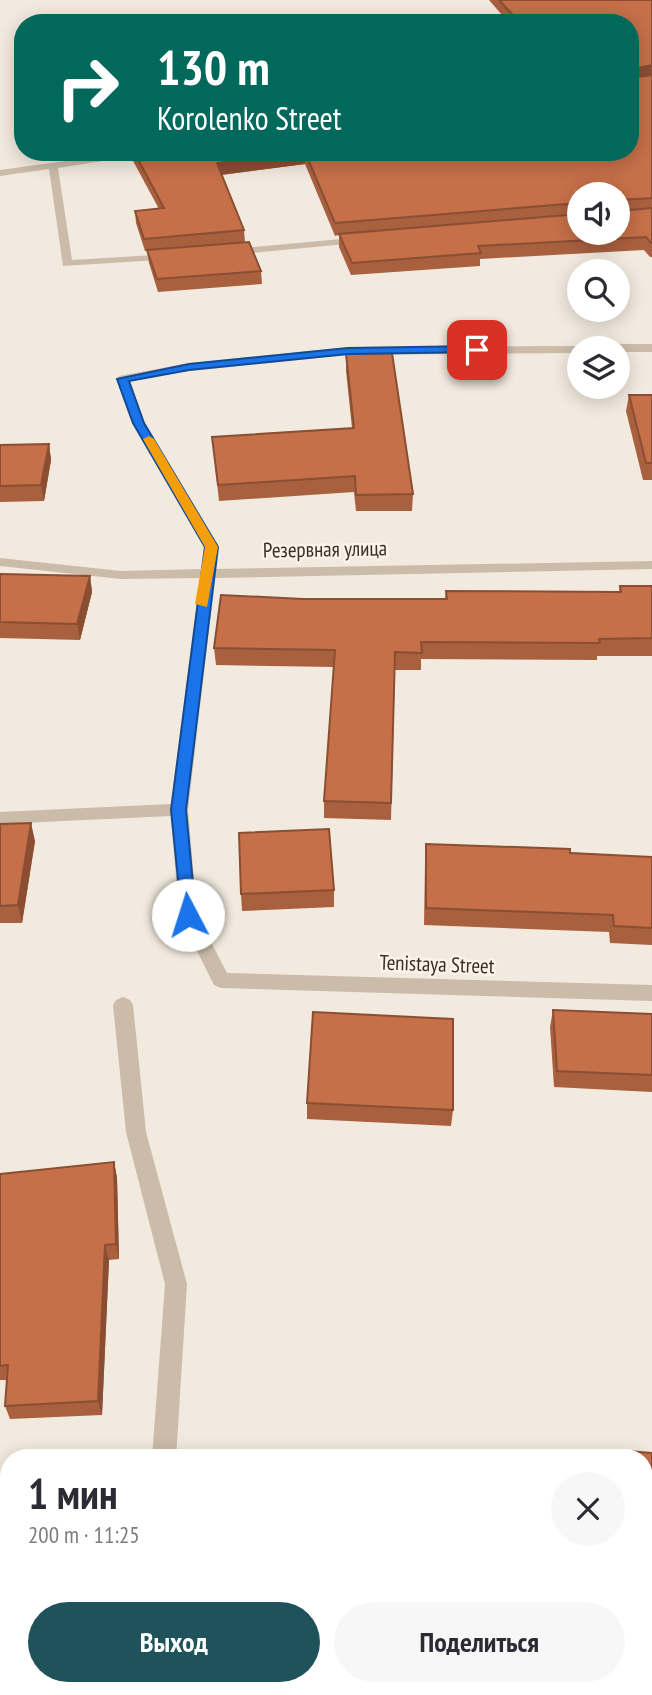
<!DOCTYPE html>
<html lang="ru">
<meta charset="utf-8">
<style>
:root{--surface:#fff;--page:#f7f7f7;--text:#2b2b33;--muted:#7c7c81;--accent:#1f525a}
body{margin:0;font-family:"PT Sans Narrow",sans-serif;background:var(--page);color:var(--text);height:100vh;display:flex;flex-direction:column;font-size:26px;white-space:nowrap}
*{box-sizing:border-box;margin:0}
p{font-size:23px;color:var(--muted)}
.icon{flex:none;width:38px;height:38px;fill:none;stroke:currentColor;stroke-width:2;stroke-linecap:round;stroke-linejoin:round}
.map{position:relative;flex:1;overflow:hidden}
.sheet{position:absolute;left:0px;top:1449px;width:653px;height:247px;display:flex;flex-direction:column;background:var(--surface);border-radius:28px 28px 0 0;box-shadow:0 4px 18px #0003}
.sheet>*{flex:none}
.banner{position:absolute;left:14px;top:14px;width:625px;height:147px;border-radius:28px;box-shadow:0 4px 18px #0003;background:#00695c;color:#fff;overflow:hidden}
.fabs{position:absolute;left:567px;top:182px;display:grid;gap:14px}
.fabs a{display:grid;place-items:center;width:63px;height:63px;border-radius:50%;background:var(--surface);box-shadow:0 4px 18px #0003;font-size:35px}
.pin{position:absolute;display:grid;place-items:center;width:60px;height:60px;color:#fff;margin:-30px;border-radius:14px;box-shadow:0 4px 10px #0006}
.me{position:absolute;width:77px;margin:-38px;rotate:355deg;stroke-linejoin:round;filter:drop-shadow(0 0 5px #0008)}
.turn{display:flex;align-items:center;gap:24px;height:147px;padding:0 28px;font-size:32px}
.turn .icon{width:91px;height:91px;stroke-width:2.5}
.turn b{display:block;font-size:49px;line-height:60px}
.round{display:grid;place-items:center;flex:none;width:74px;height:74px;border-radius:37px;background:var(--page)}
.summary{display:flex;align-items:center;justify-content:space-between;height:119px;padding:0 28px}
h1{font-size:42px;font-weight:700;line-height:52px}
.button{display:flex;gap:14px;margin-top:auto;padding:14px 28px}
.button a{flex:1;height:80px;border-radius:42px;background:var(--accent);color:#fff;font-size:28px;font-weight:700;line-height:80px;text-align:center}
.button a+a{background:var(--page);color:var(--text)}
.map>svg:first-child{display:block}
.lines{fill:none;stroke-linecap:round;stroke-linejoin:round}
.lane{fill:#cbbba9;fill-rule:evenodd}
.street{fill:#cbbba9;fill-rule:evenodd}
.wall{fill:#a9603f;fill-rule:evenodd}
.shaded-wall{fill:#8a4e33}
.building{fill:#c57049;stroke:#8a4e33;stroke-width:2}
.route{fill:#1a73e8;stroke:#114b97;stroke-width:2}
.slow{fill:#f59e0b}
.labels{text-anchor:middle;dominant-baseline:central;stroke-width:5;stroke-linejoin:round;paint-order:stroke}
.street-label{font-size:21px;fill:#382f29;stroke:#faf4ea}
</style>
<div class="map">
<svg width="652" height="1695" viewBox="0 0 652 1695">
<rect width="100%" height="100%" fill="#f2eade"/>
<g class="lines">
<rect class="lane" x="128" y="1687" width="28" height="8"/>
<g class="street">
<polygon points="131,152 159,152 58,168 72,260 171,254 175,255 175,259 63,266 49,169 0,176 0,170"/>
<polygon points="363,237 367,238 367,242 231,255 226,252 231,249"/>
<polygon points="615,344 652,344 652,352 618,352 618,348 609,348"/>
<polygon points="583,346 579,348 579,353 348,355 189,371 130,381 144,423 218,547 216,569 652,561 652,569 215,578 188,810 197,915 227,973 652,985 652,1001 221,988 214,985 179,915 171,816 0,824 0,812 171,804 200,578 121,579 0,566 0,558 121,571 201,569 204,547 132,423 117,379 119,376 189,363 348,347"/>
<polygon points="123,997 130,1000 133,1005 146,1132 187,1284 176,1458 152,1458 165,1284 126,1132 113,1005 116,1000"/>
<rect x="0" y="1639" width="9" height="26"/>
</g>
</g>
<g class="wall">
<path d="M489,0H652V257H650L644,250L480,259V266L351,275L339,247V235L335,236L305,164L222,175L244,230L245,242L261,271L262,284L158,292L149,263L147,251H145L136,223L135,211L159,209L132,159L131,152H630V23H509ZM579,194L618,233H579Z"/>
<polygon points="346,354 413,494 412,511 356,511 354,492 219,501 212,437 352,428 346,371"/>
<polygon points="629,395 652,395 652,480 643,480 626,411"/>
<polygon points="49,444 51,460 44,501 0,502 0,445"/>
<polygon points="0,574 90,576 92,592 80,640 0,638"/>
<polygon points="620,586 652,586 652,656 597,656 597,660 421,659 421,670 395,670 391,820 324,818 324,801 334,667 216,665 214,648 303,599 445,599 446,591 619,592"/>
<polygon points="0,824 35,841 22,923 0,923"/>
<polygon points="426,844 652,857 652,945 610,943 609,932 424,925 425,862"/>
<polygon points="334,890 334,907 242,911 241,894"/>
<polygon points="553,1010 652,1014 652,1092 554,1087 550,1027"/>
<polygon points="307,1103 453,1110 451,1126 307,1119"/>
<polygon points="114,1162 117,1178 119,1259 109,1260 102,1415 10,1419 5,1406 7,1380 0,1380 0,1174"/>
<polygon points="421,1450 652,1453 652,1569 644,1568 644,1458 420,1458"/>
</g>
<g class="shaded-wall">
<polygon points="652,65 652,75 630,80 630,70"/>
<polygon points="305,152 305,164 218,175 217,163"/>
<polygon points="49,444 51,460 44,501 41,485"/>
<polygon points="90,576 92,592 80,640 77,624"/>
<polygon points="31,823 35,841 22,923 18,905"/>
<polygon points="114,1162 117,1178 119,1259 116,1244"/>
<polygon points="105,1245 109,1260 102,1415 98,1401"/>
</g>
<g class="building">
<polygon points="499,0 652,0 652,65 630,70 630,23 520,23"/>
<polygon points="630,73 632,78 652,75 652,198 620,200 618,207 618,194 579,194 579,203 335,223 305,152 217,163 244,230 144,239 135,211 164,208 134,152 630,152"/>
<polygon points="652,208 652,244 646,237 478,246 481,253 352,263 339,234 579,214 579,233 618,233 618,209 620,211"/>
<polygon points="249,242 261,271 157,279 147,250"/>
<polygon points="392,353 413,494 356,495 355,476 218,485 212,437 354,428 346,354"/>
<polygon points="629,395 652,395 652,463 646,463"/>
<polygon points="49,444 41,485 0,486 0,445"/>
<polygon points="0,574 90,576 77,624 0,622"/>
<polygon points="620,586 652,586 652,638 599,639 600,643 421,642 422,653 395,652 391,803 324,801 335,650 214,648 221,595 303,599 447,599 446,591 621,592"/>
<polygon points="31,823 18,905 0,906 0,824"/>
<polygon points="329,829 334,890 241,894 239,833"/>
<polygon points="426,844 570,849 570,853 652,857 652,928 614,926 613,915 426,908"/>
<polygon points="553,1010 652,1014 652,1075 557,1071"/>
<polygon points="313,1012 453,1019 453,1110 307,1103"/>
<polygon points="114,1162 116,1244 105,1245 98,1401 5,1406 8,1365 0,1366 0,1174"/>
<polygon points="421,1450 615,1450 652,1453 652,1557 644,1556 644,1458 421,1458"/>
</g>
<polygon class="route" points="477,346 480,347 480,352 348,354 189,370 129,381 144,423 218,547 186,810 196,915 194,919 182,919 171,810 205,547 133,423 117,379 189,364 348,348"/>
<polygon class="slow" points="149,436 154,439 218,547 207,607 195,604 205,547 143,439"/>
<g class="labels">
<g class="street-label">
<text transform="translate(325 549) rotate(-1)">Резервная улица</text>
<text transform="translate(437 964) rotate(2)">Tenistaya Street</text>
</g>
</g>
</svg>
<div class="fabs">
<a><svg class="icon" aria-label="sound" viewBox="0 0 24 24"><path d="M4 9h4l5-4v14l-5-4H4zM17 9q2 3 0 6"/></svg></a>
<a><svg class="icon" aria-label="search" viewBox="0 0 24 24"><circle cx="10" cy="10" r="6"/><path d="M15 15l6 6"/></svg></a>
<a><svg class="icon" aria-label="layers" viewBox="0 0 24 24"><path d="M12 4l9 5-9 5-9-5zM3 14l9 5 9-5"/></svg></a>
</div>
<div class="pin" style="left:477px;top:350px;background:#d93025"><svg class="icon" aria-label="arrive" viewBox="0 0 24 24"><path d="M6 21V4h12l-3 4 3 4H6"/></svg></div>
<svg class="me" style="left:188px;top:915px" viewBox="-20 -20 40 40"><circle r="19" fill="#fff"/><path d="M0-13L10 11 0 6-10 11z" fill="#1a73e8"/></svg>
<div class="banner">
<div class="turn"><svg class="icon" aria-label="right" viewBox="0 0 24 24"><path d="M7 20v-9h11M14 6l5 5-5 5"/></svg><div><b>130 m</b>Korolenko Street</div></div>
</div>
<section class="sheet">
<div class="summary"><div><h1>1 мин</h1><p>200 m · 11:25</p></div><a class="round"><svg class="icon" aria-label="close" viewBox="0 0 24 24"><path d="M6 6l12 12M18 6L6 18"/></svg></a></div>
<div class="button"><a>Выход</a><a>Поделиться</a></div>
</section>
</div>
